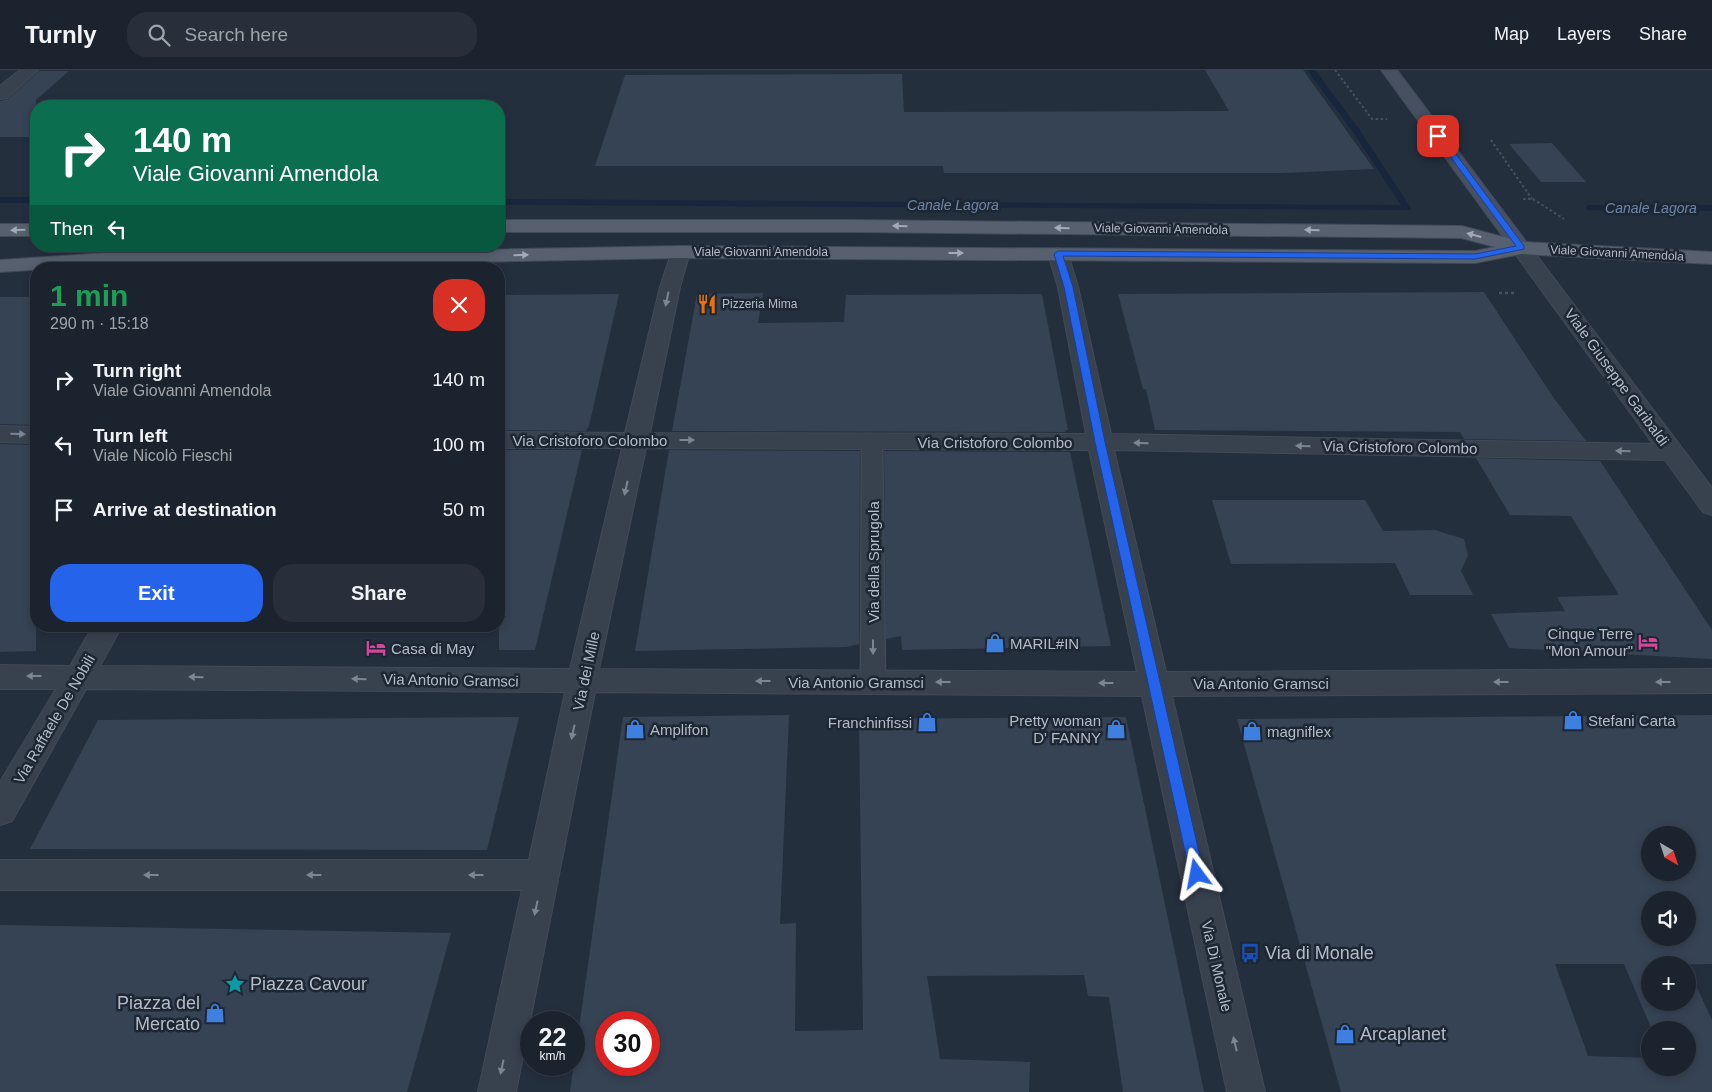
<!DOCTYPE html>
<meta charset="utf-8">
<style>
:root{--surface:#1b232e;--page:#282f3a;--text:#f1f3f6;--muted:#a0a4aa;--line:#39404a;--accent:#2563eb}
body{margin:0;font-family:Arial,sans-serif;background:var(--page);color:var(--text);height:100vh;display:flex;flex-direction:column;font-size:19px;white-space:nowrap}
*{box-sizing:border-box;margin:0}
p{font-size:16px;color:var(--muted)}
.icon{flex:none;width:28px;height:28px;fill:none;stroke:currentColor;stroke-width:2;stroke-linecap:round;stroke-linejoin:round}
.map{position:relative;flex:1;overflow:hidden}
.drawer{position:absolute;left:30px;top:192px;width:475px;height:370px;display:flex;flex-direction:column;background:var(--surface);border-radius:20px;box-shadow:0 2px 8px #0003,0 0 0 1px var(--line)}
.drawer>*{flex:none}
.guide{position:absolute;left:30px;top:30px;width:475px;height:152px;border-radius:20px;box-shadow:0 2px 8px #0003,0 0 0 1px var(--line);background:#0b6e4f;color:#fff;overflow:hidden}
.needle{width:32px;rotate:141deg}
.buttons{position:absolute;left:1641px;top:756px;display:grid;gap:10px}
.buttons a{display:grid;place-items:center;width:55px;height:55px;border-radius:50%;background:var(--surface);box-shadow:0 2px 8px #0003,0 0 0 1px var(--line);font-size:25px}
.speed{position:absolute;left:520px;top:941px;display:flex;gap:10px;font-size:25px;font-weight:700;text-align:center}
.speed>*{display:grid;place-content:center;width:65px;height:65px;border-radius:50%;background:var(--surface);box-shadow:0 2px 8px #0003,0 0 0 1px var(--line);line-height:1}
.speed small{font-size:12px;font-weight:400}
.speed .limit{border:8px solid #d22;background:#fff;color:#111}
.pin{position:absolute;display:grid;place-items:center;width:42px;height:42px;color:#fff;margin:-21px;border-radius:10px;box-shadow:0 2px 8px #0006}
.me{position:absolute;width:55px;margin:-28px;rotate:347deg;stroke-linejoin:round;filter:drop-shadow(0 0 4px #0008)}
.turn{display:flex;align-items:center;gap:18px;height:105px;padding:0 20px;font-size:22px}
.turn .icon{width:65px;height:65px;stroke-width:2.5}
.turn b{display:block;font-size:35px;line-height:42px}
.then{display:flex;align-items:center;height:48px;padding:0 20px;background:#0003;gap:10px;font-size:19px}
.round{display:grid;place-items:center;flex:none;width:52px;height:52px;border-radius:20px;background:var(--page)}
.summary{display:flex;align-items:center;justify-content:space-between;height:85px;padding:0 20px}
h1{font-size:30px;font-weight:700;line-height:38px;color:#1e9e55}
.button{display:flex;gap:10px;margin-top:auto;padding:10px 20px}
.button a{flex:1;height:58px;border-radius:20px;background:var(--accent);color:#fff;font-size:20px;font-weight:700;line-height:58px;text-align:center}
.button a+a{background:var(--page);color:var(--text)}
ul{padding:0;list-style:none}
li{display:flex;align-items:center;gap:15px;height:65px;padding:0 20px}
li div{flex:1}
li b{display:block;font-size:19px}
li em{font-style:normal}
header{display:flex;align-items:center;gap:30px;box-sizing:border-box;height:70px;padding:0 25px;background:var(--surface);border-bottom:1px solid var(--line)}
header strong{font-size:24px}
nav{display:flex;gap:28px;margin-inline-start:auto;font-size:18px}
.search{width:350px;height:45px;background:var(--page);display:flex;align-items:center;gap:12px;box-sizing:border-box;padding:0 18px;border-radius:20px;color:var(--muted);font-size:19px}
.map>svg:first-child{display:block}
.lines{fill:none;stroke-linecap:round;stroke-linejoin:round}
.stream{fill:#17263c;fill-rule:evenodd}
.building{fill:#364354;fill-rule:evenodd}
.service-casing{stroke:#414a57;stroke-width:3}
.minor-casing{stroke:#414a57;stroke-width:2}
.secondary-casing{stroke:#414a57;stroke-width:2}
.primary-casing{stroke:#414a57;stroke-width:2}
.path-far1{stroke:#3f5557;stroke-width:2;stroke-dasharray:2.5 2.5;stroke-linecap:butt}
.path{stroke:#3f5557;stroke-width:2.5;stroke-dasharray:3 3;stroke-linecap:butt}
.service{fill:#38414e;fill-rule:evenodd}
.minor{fill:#38414e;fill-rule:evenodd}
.secondary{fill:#465061;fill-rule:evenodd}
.primary{fill:#56606e;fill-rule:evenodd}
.oneway{fill:#a1aab7}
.oneway2{fill:#7c8592}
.route{fill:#2563eb;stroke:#184099}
.labels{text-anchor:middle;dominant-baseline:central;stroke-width:5;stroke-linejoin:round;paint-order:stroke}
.far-street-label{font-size:12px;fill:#b4bcc9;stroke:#1d2633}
.far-poi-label{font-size:12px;fill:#b4bcc9;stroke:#1d2633;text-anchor:start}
.far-water-label{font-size:14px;font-style:italic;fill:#6d86a8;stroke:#1d2633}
.street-label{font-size:15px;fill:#b4bcc9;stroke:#1d2633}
.poi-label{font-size:15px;fill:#b4bcc9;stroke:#1d2633;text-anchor:start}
.near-poi-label{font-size:18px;fill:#b4bcc9;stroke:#1d2633;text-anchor:start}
</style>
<header>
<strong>Turnly</strong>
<div class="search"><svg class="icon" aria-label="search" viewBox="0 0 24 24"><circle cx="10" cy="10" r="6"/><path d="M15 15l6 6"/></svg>Search here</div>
<nav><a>Map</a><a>Layers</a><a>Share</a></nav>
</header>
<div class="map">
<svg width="1712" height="1022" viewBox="0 0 1712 1022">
<rect width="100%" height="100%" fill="#242f3e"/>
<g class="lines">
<g class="stream">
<polygon points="1307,0 1315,0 1359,59 1411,138 1410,140 499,135 499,129 1401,135 1353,62"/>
<rect x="0" y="127" width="36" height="6"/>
<polygon points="1589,135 1712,135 1712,141 1586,140 1586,136"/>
</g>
</g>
<g class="building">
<polygon points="1205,0 1303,0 1374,99 1283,103 944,103 943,96 595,96 625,5 902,4 904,42 1229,41"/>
<polygon points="39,1 69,1 36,30 36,67 0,67 0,31 8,29"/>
<polygon points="1552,73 1586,112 1541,112 1509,74"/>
<polygon points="1484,222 1553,327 1586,371 1464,369 1460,362 1155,360 1146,319 1143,319 1118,224"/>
<polygon points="763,223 758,253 844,252 846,225 1042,224 1068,360 1065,360 1066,362 672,361 697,224"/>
<polygon points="619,224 589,356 586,361 499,360 499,225"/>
<polygon points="0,227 36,227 36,355 0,354"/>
<polygon points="0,374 36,375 36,581 0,582"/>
<polygon points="499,380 582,380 535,580 499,580"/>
<polygon points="669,380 860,381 859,574 846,577 635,581"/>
<polygon points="884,381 1070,382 1111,576 902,580 901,566 886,569"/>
<polygon points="1476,388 1600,391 1712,560 1712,589 1509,578 1491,544 1565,541 1557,527 1619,525 1571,446 1510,445"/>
<polygon points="1212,430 1365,430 1383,461 1435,460 1464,469 1468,485 1461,501 1473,525 1410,525 1395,493 1231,494"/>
<path d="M789,645L780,854L796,853L795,961L863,960L859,649L1126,647L1204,1022H1123L1109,927L1088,926L1084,905L927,906L940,989L1030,992L1029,1022H570L623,647ZM606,952H649V995H606Z"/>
<path d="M1712,645V894L1650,895V932H1688V898L1712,950V1022H1341L1237,649ZM1650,765H1688V802H1650ZM1650,830H1688V868H1650ZM1555,894H1624L1652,960H1688V998H1650V988L1588,986Z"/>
<polygon points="519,647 487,780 30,779 98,650"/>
<polygon points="0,855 451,863 407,1022 0,1022"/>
</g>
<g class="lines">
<defs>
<polygon id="service" points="872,365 879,366 882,371 885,612 882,619 873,622 864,619 861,612 862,371 865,366"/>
<g id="minor">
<polygon points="20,0 38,0 7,28 0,29 0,16"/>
<path d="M1521,172L1528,174L1712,418V445L1703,442L1665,390L1114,380L1166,602L1712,599V623L1172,626L1265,1022H1227L1142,626L595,622L516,1022H478L522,820H0V790H529L565,622L86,619L12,751L0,755V712L56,619H0V595L70,596L93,556H122L100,596L570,599L622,378H499V362L625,363L660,217L673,178L680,176L687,178L690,182L680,217L650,363L1086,364L1058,217L1048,184L1051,180L1058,178L1065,180L1068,184L1078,217L1111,364L1653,374L1511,178L1514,174ZM646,378L1089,380L1137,602L599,599Z"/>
<polygon points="321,183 328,185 331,189 326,199 306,199 314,185"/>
<polygon points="0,356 36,357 36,373 0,372"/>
</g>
<polygon id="secondary" points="1381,0 1397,0 1528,174 1531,178 1528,182 1521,184 1514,182"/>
<g id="primary">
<polygon points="499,150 853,150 1462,156 1522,172 1712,182 1712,194 1521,184 1475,193 680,188 321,195 136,193 0,202 0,190 136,181 321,183 680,176 1475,181 1495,177 1461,168 853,162 499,162"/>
<rect x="0" y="154" width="36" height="12"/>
</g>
</defs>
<use href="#service" class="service-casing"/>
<use href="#minor" class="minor-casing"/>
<use href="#secondary" class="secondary-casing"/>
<use href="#primary" class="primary-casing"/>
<g class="path-far1">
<polyline points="1335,0 1372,49 1387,49"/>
<polyline points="1491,70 1532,129"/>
<polyline points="1523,129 1533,129 1564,149"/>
</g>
<polyline class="path" points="1499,223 1514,223"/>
<use href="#service" class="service"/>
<use href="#minor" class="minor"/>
<use href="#secondary" class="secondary"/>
<use href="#primary" class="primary"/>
</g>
<defs><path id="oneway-solid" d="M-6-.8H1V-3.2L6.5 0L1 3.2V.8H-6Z" transform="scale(1.25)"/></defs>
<g class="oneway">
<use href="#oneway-solid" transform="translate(900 156) rotate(-179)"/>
<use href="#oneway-solid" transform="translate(1062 158) rotate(-179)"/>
<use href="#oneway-solid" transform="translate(18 160) rotate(179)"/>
<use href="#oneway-solid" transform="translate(1312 160) rotate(-179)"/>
<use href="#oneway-solid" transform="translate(1474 165) rotate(-165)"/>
<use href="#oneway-solid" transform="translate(956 183)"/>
<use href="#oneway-solid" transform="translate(521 185) rotate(-1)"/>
</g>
<g class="oneway2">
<use href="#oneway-solid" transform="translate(667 229) rotate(102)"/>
<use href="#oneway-solid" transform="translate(18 364) rotate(2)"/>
<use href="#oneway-solid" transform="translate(687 370)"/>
<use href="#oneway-solid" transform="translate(1141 373) rotate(-179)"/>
<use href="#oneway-solid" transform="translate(1303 376) rotate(-179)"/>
<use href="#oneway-solid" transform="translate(1623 381) rotate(-179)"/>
<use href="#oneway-solid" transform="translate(626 418) rotate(103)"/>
<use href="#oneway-solid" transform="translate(873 577) rotate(90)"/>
<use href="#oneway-solid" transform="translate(34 606) rotate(180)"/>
<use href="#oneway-solid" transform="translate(196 607) rotate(-179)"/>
<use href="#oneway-solid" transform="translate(359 609) rotate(-179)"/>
<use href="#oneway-solid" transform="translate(763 611) rotate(-180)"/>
<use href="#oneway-solid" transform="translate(943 612) rotate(-180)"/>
<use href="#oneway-solid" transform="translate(1501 612) rotate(180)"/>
<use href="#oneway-solid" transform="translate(1663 612) rotate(180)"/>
<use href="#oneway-solid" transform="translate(1106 613) rotate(-180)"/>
<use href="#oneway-solid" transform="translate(573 662) rotate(102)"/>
<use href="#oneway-solid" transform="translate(151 805) rotate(-180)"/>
<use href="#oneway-solid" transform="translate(314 805) rotate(-180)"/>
<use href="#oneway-solid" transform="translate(476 805) rotate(-180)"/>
<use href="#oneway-solid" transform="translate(536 838) rotate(102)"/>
<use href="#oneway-solid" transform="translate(1235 974) rotate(-103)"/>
<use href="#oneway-solid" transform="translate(502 997) rotate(102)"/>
</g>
<polygon class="route" points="1436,64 1441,64 1524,176 1524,179 1475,189 1063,186 1073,217 1105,372 1204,804 1202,809 1197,811 1192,809 1190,804 1095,372 1064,217 1054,184 1058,181 1475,184 1516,176 1436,67"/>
<defs>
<symbol id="restaurant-bare" viewBox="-9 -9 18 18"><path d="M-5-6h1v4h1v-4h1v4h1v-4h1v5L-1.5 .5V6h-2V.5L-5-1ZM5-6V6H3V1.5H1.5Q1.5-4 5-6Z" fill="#e8710a" stroke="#1d2633" stroke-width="2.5" paint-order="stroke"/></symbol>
<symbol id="hotel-bare" viewBox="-9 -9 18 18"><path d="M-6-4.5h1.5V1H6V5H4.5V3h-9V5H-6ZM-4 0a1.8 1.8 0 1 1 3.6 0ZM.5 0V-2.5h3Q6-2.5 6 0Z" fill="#d1479c" stroke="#1d2633" stroke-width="2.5" paint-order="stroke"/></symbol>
<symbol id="shop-bare" viewBox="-9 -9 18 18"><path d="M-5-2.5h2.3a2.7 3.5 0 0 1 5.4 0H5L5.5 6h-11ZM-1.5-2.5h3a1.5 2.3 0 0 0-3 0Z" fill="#3f7fe0" stroke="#1d2633" stroke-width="2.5" paint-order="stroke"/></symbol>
<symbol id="bus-bare" viewBox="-9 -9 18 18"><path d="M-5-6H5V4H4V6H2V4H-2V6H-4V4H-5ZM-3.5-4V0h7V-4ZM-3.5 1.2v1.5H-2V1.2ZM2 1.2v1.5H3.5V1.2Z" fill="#1a4fb4" stroke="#1d2633" stroke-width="2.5" paint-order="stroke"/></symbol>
<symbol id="sight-bare" viewBox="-9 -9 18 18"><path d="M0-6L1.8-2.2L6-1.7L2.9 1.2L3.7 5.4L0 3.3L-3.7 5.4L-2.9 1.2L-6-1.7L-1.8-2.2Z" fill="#0f9aa8" stroke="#1d2633" stroke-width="2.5" paint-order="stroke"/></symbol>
</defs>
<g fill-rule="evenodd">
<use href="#restaurant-bare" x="693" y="220" width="28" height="28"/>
<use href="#hotel-bare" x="1634" y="558" width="28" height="28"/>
<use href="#shop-bare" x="981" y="559" width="28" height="28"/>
<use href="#hotel-bare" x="362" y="564" width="28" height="28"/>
<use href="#shop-bare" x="1559" y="636" width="28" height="28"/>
<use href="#shop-bare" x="913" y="638" width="28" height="28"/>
<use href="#shop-bare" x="621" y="645" width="28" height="28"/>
<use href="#shop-bare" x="1102" y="645" width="28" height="28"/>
<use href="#shop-bare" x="1238" y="647" width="28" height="28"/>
<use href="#bus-bare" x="1236" y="869" width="28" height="28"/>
<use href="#sight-bare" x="221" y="900" width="28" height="28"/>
<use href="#shop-bare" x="201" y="929" width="28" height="28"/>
<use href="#shop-bare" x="1331" y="950" width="28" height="28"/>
</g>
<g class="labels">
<g class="far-street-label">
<text transform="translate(1161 159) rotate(1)">Viale Giovanni Amendola</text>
<text x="761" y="182">Viale Giovanni Amendola</text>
<text transform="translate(1617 183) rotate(3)">Viale Giovanni Amendola</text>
</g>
<g class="far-poi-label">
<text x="722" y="234">Pizzeria Mima</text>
</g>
<g class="far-water-label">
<text x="953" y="135">Canale Lagora</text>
<text x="1651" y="138">Canale Lagora</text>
</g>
<g class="street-label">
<text transform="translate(1617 307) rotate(54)">Viale Giuseppe Garibaldi</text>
<text x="590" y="370">Via Cristoforo Colombo</text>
<text x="995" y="372">Via Cristoforo Colombo</text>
<text transform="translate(1400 377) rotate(1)">Via Cristoforo Colombo</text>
<text transform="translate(873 492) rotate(-90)">Via della Sprugola</text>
<text transform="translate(586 601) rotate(-78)">Via dei Mille</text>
<text transform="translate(451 610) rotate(1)">Via Antonio Gramsci</text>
<text x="856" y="612">Via Antonio Gramsci</text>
<text x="1261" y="613">Via Antonio Gramsci</text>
<text transform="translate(54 649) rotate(-60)">Via Raffaele De Nobili</text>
<text transform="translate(1217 896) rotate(77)">Via Di Monale</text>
</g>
<g class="poi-label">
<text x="1633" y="563" text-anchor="end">Cinque Terre<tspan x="1633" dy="17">"Mon Amour"</tspan></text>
<text x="1010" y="573">MARIL#IN</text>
<text x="391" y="578">Casa di May</text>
<text x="1101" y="650" text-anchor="end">Pretty woman<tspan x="1101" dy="17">D' FANNY</tspan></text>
<text x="1588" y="650">Stefani Carta</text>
<text x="912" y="652" text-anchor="end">Franchinfissi</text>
<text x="650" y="659">Amplifon</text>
<text x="1267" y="661">magniflex</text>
</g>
<g class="near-poi-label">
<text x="1265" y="883">Via di Monale</text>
<text x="250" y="914">Piazza Cavour</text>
<text x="200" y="933" text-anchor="end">Piazza del<tspan x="200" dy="21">Mercato</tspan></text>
<text x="1360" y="964">Arcaplanet</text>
</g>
</g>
</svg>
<div class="buttons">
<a><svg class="needle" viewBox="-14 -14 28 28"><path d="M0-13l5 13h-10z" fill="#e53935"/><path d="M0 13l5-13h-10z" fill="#a0a4aa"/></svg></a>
<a><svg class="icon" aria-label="sound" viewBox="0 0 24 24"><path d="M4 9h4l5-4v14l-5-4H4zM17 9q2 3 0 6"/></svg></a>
<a>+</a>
<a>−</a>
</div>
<div class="speed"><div>22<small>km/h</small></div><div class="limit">30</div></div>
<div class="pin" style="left:1438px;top:66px;background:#d93025"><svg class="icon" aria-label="arrive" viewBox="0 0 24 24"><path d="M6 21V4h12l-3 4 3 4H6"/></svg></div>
<svg class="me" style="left:1197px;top:804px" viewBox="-20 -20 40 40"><path d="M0-17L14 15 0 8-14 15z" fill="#2563eb" stroke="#fff" stroke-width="4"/></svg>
<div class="guide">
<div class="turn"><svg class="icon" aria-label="right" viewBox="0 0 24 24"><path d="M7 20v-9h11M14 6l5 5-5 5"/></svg><div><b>140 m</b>Viale Giovanni Amendola</div></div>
<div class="then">Then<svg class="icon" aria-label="left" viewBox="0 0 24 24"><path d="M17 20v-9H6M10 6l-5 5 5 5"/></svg></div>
</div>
<section class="drawer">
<div class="summary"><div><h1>1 min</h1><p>290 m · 15:18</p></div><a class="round" style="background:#d93025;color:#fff"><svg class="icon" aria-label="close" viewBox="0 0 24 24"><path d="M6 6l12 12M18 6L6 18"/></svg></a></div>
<ul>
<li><svg class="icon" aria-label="right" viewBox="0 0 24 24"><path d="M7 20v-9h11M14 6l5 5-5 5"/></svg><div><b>Turn right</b><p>Viale Giovanni Amendola</p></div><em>140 m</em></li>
<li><svg class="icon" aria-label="left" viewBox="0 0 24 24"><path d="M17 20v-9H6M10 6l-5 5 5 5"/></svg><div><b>Turn left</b><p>Viale Nicolò Fieschi</p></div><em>100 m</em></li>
<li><svg class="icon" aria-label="arrive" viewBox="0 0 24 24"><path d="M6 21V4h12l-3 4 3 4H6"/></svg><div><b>Arrive at destination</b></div><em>50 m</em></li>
</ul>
<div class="button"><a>Exit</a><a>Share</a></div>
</section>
</div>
